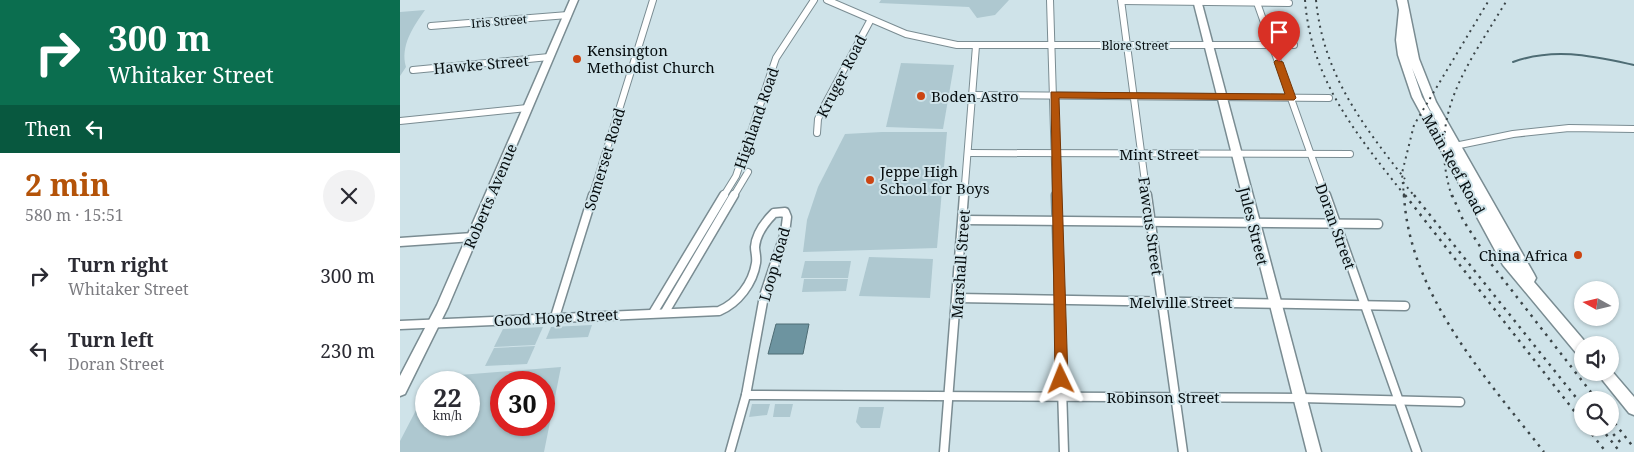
<!DOCTYPE html>
<meta charset="utf-8">
<style>
:root{--surface:#fff;--page:#f2f2f3;--text:#2b2b33;--muted:#7c7c81;--accent:#b45309}
body{margin:0;font-family:"Noto Serif",serif;background:var(--page);color:var(--text);height:100vh;display:flex;flex-direction:column;font-size:19px;white-space:nowrap}
*{box-sizing:border-box;margin:0}
p{font-size:16px;color:var(--muted)}
.icon{flex:none;width:28px;height:28px;fill:none;stroke:currentColor;stroke-width:2;stroke-linecap:round;stroke-linejoin:round}
.map{position:relative;flex:1;overflow:hidden}
.drawer{display:flex;flex-direction:column;background:var(--surface);width:400px}
.drawer>*{flex:none}
.guide{background:#0b6e4f;color:#fff;overflow:hidden}
.needle{width:32px;rotate:278deg}
.controls{position:absolute;left:1174px;top:281px;display:grid;gap:10px}
.controls a{display:grid;place-items:center;width:45px;height:45px;border-radius:50%;background:var(--surface);box-shadow:0 1px 4px #0004;font-size:25px}
.speed{position:absolute;left:15px;top:371px;display:flex;gap:10px;font-size:25px;font-weight:700;text-align:center}
.speed>*{display:grid;place-content:center;width:65px;height:65px;border-radius:50%;background:var(--surface);box-shadow:0 1px 4px #0004;line-height:1}
.speed small{font-size:12px;font-weight:400}
.speed .limit{border:8px solid #d22;background:#fff;color:#111}
.pin{position:absolute;display:grid;place-items:center;width:42px;height:42px;color:#fff;margin:-51px -21px;border-radius:50% 50% 50% 0;rotate:-45deg;box-shadow:0 0 5px #0007}
.pin .icon{rotate:45deg}
.me{position:absolute;width:55px;margin:-28px;rotate:358deg;stroke-linejoin:round;filter:drop-shadow(0 0 4px #0008)}
.turn{display:flex;align-items:center;gap:18px;height:105px;padding:0 25px;font-size:22px}
.turn .icon{width:65px;height:65px;stroke-width:2.5}
.turn b{display:block;font-size:35px;line-height:42px}
.then{display:flex;align-items:center;height:48px;padding:0 25px;background:#0003;gap:10px;font-size:19px}
.round{display:grid;place-items:center;flex:none;width:52px;height:52px;border-radius:26px;background:var(--page)}
.overview{display:flex;align-items:center;justify-content:space-between;height:85px;padding:0 25px}
h1{font-size:30px;font-weight:700;line-height:38px;color:var(--accent)}
ul{padding:0;list-style:none}
li{display:flex;align-items:center;gap:15px;height:75px;padding:0 25px}
li div{flex:1}
li b{display:block;font-size:19px}
li em{font-style:normal}
main{display:flex;flex:1;min-height:0}
.map>svg:first-child{display:block}
.green{fill:#aec8d0;fill-rule:evenodd}
.water{fill:#6d94a0;stroke:#4e6c74}
.lines{fill:none;stroke-linecap:round;stroke-linejoin:round}
.stream{stroke:#4e6c74;stroke-width:2}
.minor-far1-casing{stroke:#7a8c92;stroke-width:8}
.minor-casing{stroke:#7a8c92;stroke-width:11}
.secondary-casing{stroke:#7a8c92;stroke-width:3}
.primary-casing{stroke:#7a8c92;stroke-width:3}
.minor-far1{stroke:#fff;stroke-width:6}
.minor{stroke:#fff;stroke-width:8}
.secondary{fill:#fff;fill-rule:evenodd}
.primary{fill:#fff;fill-rule:evenodd}
.rail-far1{stroke:#3b4548;stroke-width:2;stroke-dasharray:2 4.5;stroke-linecap:butt}
.rail{stroke:#3b4548;stroke-width:2.5;stroke-dasharray:2.5 5.5;stroke-linecap:butt}
.route{fill:#b45309;stroke:#753606}
.poi-dot{fill:#cc4512;stroke:#cfe3e9;stroke-width:2}
.labels{text-anchor:middle;dominant-baseline:central;stroke-width:4;stroke-linejoin:round;paint-order:stroke}
.far-street-label{font-size:12px;fill:#060d0f;stroke:#cfe3e9}
.poi-label{font-size:15px;fill:#060d0f;stroke:#cfe3e9;text-anchor:start}
.street-label{font-size:15px;fill:#060d0f;stroke:#cfe3e9}
</style>
<main>
<section class="drawer">
<div class="guide">
<div class="turn"><svg class="icon" aria-label="right" viewBox="0 0 24 24"><path d="M7 20v-9h11M14 6l5 5-5 5"/></svg><div><b>300 m</b>Whitaker Street</div></div>
<div class="then">Then<svg class="icon" aria-label="left" viewBox="0 0 24 24"><path d="M17 20v-9H6M10 6l-5 5 5 5"/></svg></div>
</div>
<div class="overview"><div><h1>2 min</h1><p>580 m · 15:51</p></div><a class="round"><svg class="icon" aria-label="close" viewBox="0 0 24 24"><path d="M6 6l12 12M18 6L6 18"/></svg></a></div>
<ul>
<li><svg class="icon" aria-label="right" viewBox="0 0 24 24"><path d="M7 20v-9h11M14 6l5 5-5 5"/></svg><div><b>Turn right</b><p>Whitaker Street</p></div><em>300 m</em></li>
<li><svg class="icon" aria-label="left" viewBox="0 0 24 24"><path d="M17 20v-9H6M10 6l-5 5 5 5"/></svg><div><b>Turn left</b><p>Doran Street</p></div><em>230 m</em></li>
</ul>
</section>
<div class="map">
<svg width="1234" height="452" viewBox="0 0 1234 452">
<rect width="100%" height="100%" fill="#cfe3e9"/>
<g class="green">
<polygon points="481,0 609,0 595,15 577,18 569,7 479,3"/>
<path d="M25,10C13,27 0,46 6,67L0,76V12Z"/>
<polygon points="501,63 554,65 543,129 486,127"/>
<polygon points="482,132 547,132 537,248 403,252 407,220 418,187 445,134"/>
<polygon points="469,257 533,259 530,298 459,296"/>
<polygon points="405,261 451,261 448,278 401,278"/>
<polygon points="404,279 448,279 446,291 402,292"/>
<polygon points="192,325 188,337 146,339 151,327"/>
<polygon points="143,327 135,345 94,347 103,329"/>
<polygon points="135,346 127,364 85,366 94,348"/>
<path d="M161,367L144,452H0V441L26,391V425H69V382H31L34,377ZM101,382H144V425H101Z"/>
<polygon points="352,404 370,404 367,415 349,417"/>
<polygon points="375,404 393,404 390,417 373,417"/>
<polygon points="459,407 484,407 480,428 461,428 456,422"/>
</g>
<polygon class="water" points="376,324 409,324 403,354 368,354"/>
<g class="lines">
<path class="stream" d="M1113,62C1155,47 1192,56 1234,65"/>
<defs>
<g id="minor-far1">
<polyline points="427,0 506,34 557,45 894,45"/>
<polyline points="650,0 656,197"/>
<polyline points="721,0 747,197"/>
<polyline points="856,0 926,197"/>
<polyline points="722,1 889,3"/>
<polyline points="31,26 168,15"/>
<polyline points="13,70 149,57"/>
<polyline points="573,95 929,98"/>
<polyline points="0,121 127,108"/>
<polyline points="417,133 418,119 422,110 470,21"/>
<polyline points="1050,147 1113,134 1169,128 1234,129"/>
<polyline points="569,153 950,154"/>
<polyline points="192,197 253,0"/>
<polyline points="323,197 336,176 376,58 414,0"/>
<polyline points="333,197 348,172"/>
<polyline points="564,197 576,46"/>
</g>
<g id="minor">
<polyline points="656,195 664,452"/>
<polyline points="747,195 783,452"/>
<polyline points="926,195 1017,452"/>
<polyline points="563,220 978,224"/>
<polyline points="0,242 73,237"/>
<polyline points="557,298 1005,306"/>
<polyline points="265,312 334,195"/>
<polyline points="253,313 324,195"/>
<polyline points="155,317 193,195"/>
<path d="M0,325L319,311C338,303 353,283 356,263C357,257 355,252 355,247C356,234 365,222 374,213L385,212L387,217L385,233L364,296L346,395L330,452"/>
<polyline points="346,395 901,398 1060,402"/>
<polyline points="544,452 564,195"/>
</g>
<g id="secondary">
<polygon points="170,0 178,0 48,307 5,394 0,396 0,376 37,305"/>
<polygon points="793,0 801,0 921,452 907,452"/>
</g>
<g id="primary">
<path d="M997,0H1007L1019,59L1036,102L1134,274L1136,278L1134,282L1187,344L1182,345V355L1177,354L1103,265L1012,97L998,55L996,40L999,10ZM1012,68L1026,102L1044,136L1022,97Z"/>
<polygon points="1210,369 1234,397 1234,415 1229,413 1196,372 1210,372"/>
</g>
</defs>
<use href="#minor-far1" class="minor-far1-casing"/>
<use href="#minor" class="minor-casing"/>
<use href="#secondary" class="secondary-casing"/>
<use href="#primary" class="primary-casing"/>
<use href="#minor-far1" class="minor-far1"/>
<use href="#minor" class="minor"/>
<use href="#secondary" class="secondary"/>
<use href="#primary" class="primary"/>
<g class="rail-far1">
<path d="M905,0C911,81 958,136 1006,197"/>
<path d="M916,0C923,73 961,123 1005,179"/>
<polyline points="1003,182 1015,197"/>
<polyline points="1004,197 1002,173 1014,125 1089,0"/>
<path d="M1052,197C1026,115 1067,67 1107,0"/>
</g>
<g class="rail">
<path d="M1004,195C1009,294 1086,378 1144,452"/>
<polyline points="1005,195 1182,421"/>
<polyline points="1014,195 1182,405"/>
<polyline points="1052,195 1063,220 1092,265 1197,400"/>
<polyline points="1210,417 1234,448"/>
<polyline points="1187,428 1206,452"/>
<polyline points="1201,428 1220,452"/>
<polyline points="1208,428 1221,443"/>
</g>
</g>
<polygon class="route" points="876,60 883,62 896,98 894,100 659,98 668,379 666,384 661,385 657,384 655,379 651,92 885,94 874,62"/>
<g class="poi-dot">
<circle cx="177" cy="59" r="5"/>
<circle cx="521" cy="96" r="5"/>
<circle cx="470" cy="180" r="5"/>
<circle cx="1178" cy="255" r="5"/>
</g>
<g class="labels">
<g class="far-street-label">
<text transform="translate(99 21) rotate(-5)">Iris Street</text>
<text x="735" y="45">Blore Street</text>
</g>
<g class="poi-label">
<text x="187" y="50">Kensington<tspan x="187" dy="17">Methodist Church</tspan></text>
<text x="531" y="96">Boden Astro</text>
<text x="480" y="171">Jeppe High<tspan x="480" dy="17">School for Boys</tspan></text>
<text x="1168" y="255" text-anchor="end">China Africa</text>
</g>
<g class="street-label">
<text transform="translate(81 64) rotate(-5)">Hawke Street</text>
<text transform="translate(441 76) rotate(-63)">Kruger Road</text>
<text transform="translate(356 118) rotate(-71)">Highland Road</text>
<text x="759" y="154">Mint Street</text>
<text transform="translate(204 159) rotate(-73)">Somerset Road</text>
<text transform="translate(1054 164) rotate(61)">Main Reef Road</text>
<text transform="translate(90 196) rotate(-67)">Roberts Avenue</text>
<text transform="translate(751 226) rotate(82)">Fawcus Street</text>
<text transform="translate(854 226) rotate(76)">Jules Street</text>
<text transform="translate(936 226) rotate(70)">Doran Street</text>
<text transform="translate(374 264) rotate(-74)">Loop Road</text>
<text transform="translate(560 264) rotate(-86)">Marshall Street</text>
<text x="781" y="302">Melville Street</text>
<text transform="translate(156 317) rotate(-3)">Good Hope Street</text>
<text x="763" y="397">Robinson Street</text>
</g>
</g>
</svg>
<div class="controls">
<a><svg class="needle" viewBox="-14 -14 28 28"><path d="M0-13l5 13h-10z" fill="#e53935"/><path d="M0 13l5-13h-10z" fill="#7c7c81"/></svg></a>
<a><svg class="icon" aria-label="sound" viewBox="0 0 24 24"><path d="M4 9h4l5-4v14l-5-4H4zM17 9q2 3 0 6"/></svg></a>
<a><svg class="icon" aria-label="search" viewBox="0 0 24 24"><circle cx="10" cy="10" r="6"/><path d="M15 15l6 6"/></svg></a>
</div>
<div class="speed"><div>22<small>km/h</small></div><div class="limit">30</div></div>
<div class="pin" style="left:879px;top:62px;background:#d93025"><svg class="icon" aria-label="arrive" viewBox="0 0 24 24"><path d="M6 21V4h12l-3 4 3 4H6"/></svg></div>
<svg class="me" style="left:661px;top:379px" viewBox="-20 -20 40 40"><path d="M0-17L14 15 0 8-14 15z" fill="#b45309" stroke="#fff" stroke-width="4"/></svg>
</div>
</main>
